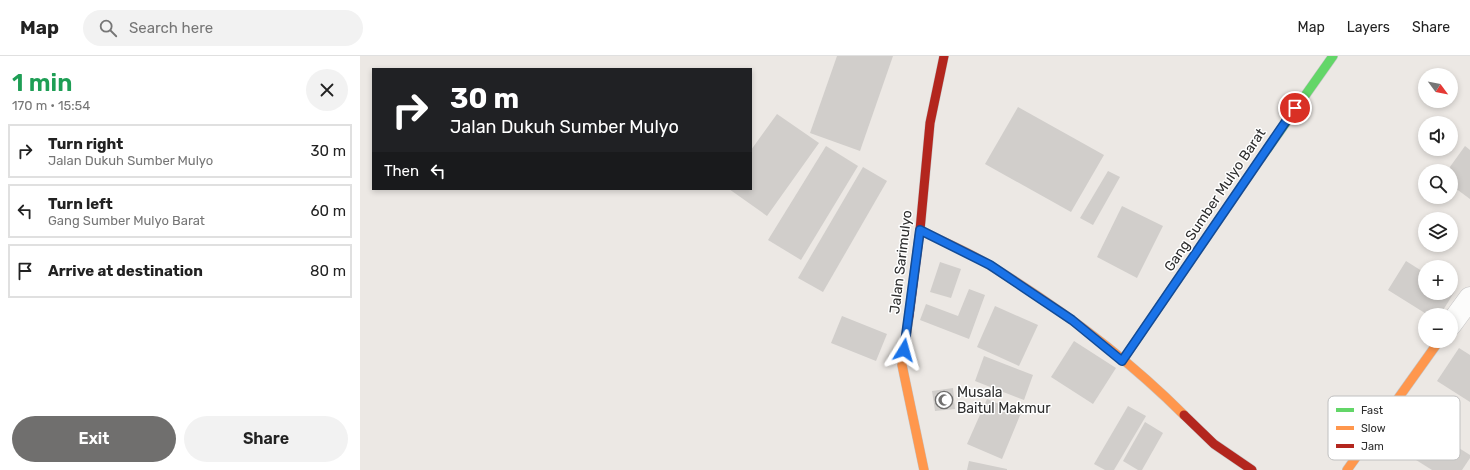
<!DOCTYPE html>
<meta charset="utf-8">
<style>
:root{--surface:#fff;--page:#f2f2f2;--text:#222;--muted:#767676;--line:#e0e0e0;--accent:#706f6e}
body{margin:0;font-family:Rubik,sans-serif;background:var(--page);color:var(--text);height:100vh;display:flex;flex-direction:column;font-size:15px;white-space:nowrap}
*{box-sizing:border-box;margin:0}
p{font-size:13px;color:var(--muted)}
.icon{flex:none;width:22px;height:22px;fill:none;stroke:currentColor;stroke-width:2;stroke-linecap:round;stroke-linejoin:round}
.map{position:relative;flex:1;overflow:hidden}
.drawer{display:flex;flex-direction:column;background:var(--surface);width:360px}
.drawer>*{flex:none}
.hud{position:absolute;left:12px;top:12px;width:380px;height:122px;border-radius:0px;box-shadow:0 2px 6px #0003;background:#202124;color:#fff;overflow:hidden}
.needle{width:26px;rotate:122deg}
.controls{position:absolute;left:1058px;top:12px;display:grid;gap:8px}
.controls a{display:grid;place-items:center;width:40px;height:40px;border-radius:50%;background:var(--surface);box-shadow:0 2px 6px #0003;font-size:20px}
.pin{position:absolute;display:grid;place-items:center;width:34px;height:34px;color:#fff;margin:-17px;border:2px solid #fff;border-radius:50%;box-shadow:0 1px 4px #0007}
.me{position:absolute;width:44px;margin:-22px;rotate:8deg;stroke-linejoin:round;filter:drop-shadow(0 0 3px #0008)}
.turn{display:flex;align-items:center;gap:14px;height:84px;padding:0 12px;font-size:18px}
.turn .icon{width:52px;height:52px;stroke-width:2.5}
.turn b{display:block;font-size:28px;line-height:34px}
.then{display:flex;align-items:center;height:38px;padding:0 12px;background:#0003;gap:8px;font-size:15px}
.round{display:grid;place-items:center;flex:none;width:42px;height:42px;border-radius:21px;background:var(--page)}
.head{display:flex;align-items:center;justify-content:space-between;height:68px;padding:0 12px}
h1{font-size:24px;font-weight:600;line-height:30px;color:#1e9e55}
.cta{display:flex;gap:8px;margin-top:auto;padding:8px 12px}
.cta a{flex:1;height:46px;border-radius:24px;background:var(--accent);color:#fff;font-size:16px;font-weight:600;line-height:46px;text-align:center}
.cta a+a{background:var(--page);color:var(--text)}
ul{padding:0;list-style:none}
li{display:flex;align-items:center;gap:12px;height:54px;margin:0 8px 6px;padding:0 4px;border:2px solid var(--line);border-radius:0px}
li div{flex:1}
li b{display:block;font-size:15px}
li em{font-style:normal}
header{display:flex;align-items:center;gap:24px;box-sizing:border-box;height:56px;padding:0 20px;background:var(--surface);border-bottom:1px solid var(--line)}
header strong{font-size:19px}
nav{display:flex;gap:22px;margin-inline-start:auto;font-size:14px}
.search{width:280px;height:36px;background:var(--page);display:flex;align-items:center;gap:10px;box-sizing:border-box;padding:0 14px;border-radius:22px;color:var(--muted);font-size:15px}
main{display:flex;flex:1;min-height:0}
.map>svg:first-child{display:block}
.building{fill:#d1cecb}
.lines{fill:none;stroke-linecap:round;stroke-linejoin:round}
.street-casing{stroke:#c5c4c5;stroke-width:23}
.fast-casing{stroke:#c5c4c5;stroke-width:10}
.slow-casing{stroke:#c5c4c5;stroke-width:10}
.jam-casing{stroke:#c5c4c5;stroke-width:10}
.street{stroke:#fcfcfb;stroke-width:22}
.fast{stroke:#63d668;stroke-width:9}
.slow{stroke:#ff974d;stroke-width:9}
.jam{stroke:#b3261e;stroke-width:9}
.route-casing{stroke:#114b97;stroke-width:10}
.route{stroke:#1a73e8;stroke-width:7}
.labels{text-anchor:middle;dominant-baseline:central;stroke-width:3;stroke-linejoin:round;paint-order:stroke}
.street-label{font-size:14px;fill:#2e2e2e;stroke:#fff}
.poi-label{font-size:14px;fill:#2e2e2e;stroke:#fff;text-anchor:start}
.key{fill:#fff;stroke:#c0c0c0;stroke-width:1}
.key-label{font-size:11px;fill:#2e2e2e}
</style>
<header>
<strong>Map</strong>
<div class="search"><svg class="icon" aria-label="search" viewBox="0 0 24 24"><circle cx="10" cy="10" r="6"/><path d="M15 15l6 6"/></svg>Search here</div>
<nav><a>Map</a><a>Layers</a><a>Share</a></nav>
</header>
<main>
<section class="drawer">
<div class="head"><div><h1>1 min</h1><p>170 m · 15:54</p></div><a class="round"><svg class="icon" aria-label="close" viewBox="0 0 24 24"><path d="M6 6l12 12M18 6L6 18"/></svg></a></div>
<ul>
<li><svg class="icon" aria-label="right" viewBox="0 0 24 24"><path d="M7 20v-9h11M14 6l5 5-5 5"/></svg><div><b>Turn right</b><p>Jalan Dukuh Sumber Mulyo</p></div><em>30 m</em></li>
<li><svg class="icon" aria-label="left" viewBox="0 0 24 24"><path d="M17 20v-9H6M10 6l-5 5 5 5"/></svg><div><b>Turn left</b><p>Gang Sumber Mulyo Barat</p></div><em>60 m</em></li>
<li><svg class="icon" aria-label="arrive" viewBox="0 0 24 24"><path d="M6 21V4h12l-3 4 3 4H6"/></svg><div><b>Arrive at destination</b></div><em>80 m</em></li>
</ul>
<div class="cta"><a>Exit</a><a>Share</a></div>
</section>
<div class="map">
<svg width="1110" height="414" viewBox="0 0 1110 414">
<rect width="100%" height="100%" fill="#ece8e4"/>
<g class="building">
<polygon points="477,0 533,0 500,95 450,77"/>
<polygon points="658,51 744,99 711,156 625,108"/>
<polygon points="417,58 459,87 407,160 369,133 391,133 391,94"/>
<polygon points="466,90 498,110 441,204 408,184"/>
<polygon points="1105,90 1110,94 1110,143 1091,129 1091,115 1087,115"/>
<polygon points="503,111 527,125 463,236 438,222"/>
<polygon points="748,115 760,121 733,169 720,162"/>
<polygon points="762,150 803,170 777,222 737,201"/>
<polygon points="1046,205 1065,217 1065,237 1091,237 1091,233 1095,235 1080,259 1068,259 1028,234"/>
<polygon points="580,206 601,213 591,242 570,236"/>
<polygon points="609,233 625,239 609,283 560,264 566,248 598,260"/>
<polygon points="635,250 678,269 659,310 617,291"/>
<polygon points="482,260 527,278 516,305 471,287"/>
<polygon points="714,285 756,312 733,348 691,321"/>
<polygon points="1099,292 1110,299 1110,346 1077,325"/>
<polygon points="624,300 673,319 664,344 615,325"/>
<polygon points="593,332 595,353 575,355 572,335"/>
<polygon points="627,343 661,357 642,403 607,388"/>
<polygon points="768,350 786,360 754,414 745,414 734,408"/>
<polygon points="1054,364 1110,399 1110,402 1102,414 1072,414 1037,392"/>
<polygon points="785,366 803,377 782,414 778,414 763,405"/>
<polygon points="609,405 647,413 647,414 607,414"/>
</g>
<g class="lines">
<defs>
<polyline id="street" points="1091,268 1110,242"/>
<polyline id="fast" points="901,102 973,0"/>
<g id="slow">
<path d="M560,174C583,186 609,196 631,210C698,251 768,303 824,359"/>
<polyline points="549,260 542,309 564,414"/>
<polyline points="762,305 901,102"/>
<polyline points="987,414 1079,285"/>
</g>
<g id="jam">
<polyline points="549,260 560,174 570,67 584,0"/>
<polyline points="824,359 854,388 892,414"/>
</g>
</defs>
<use href="#street" class="street-casing"/>
<use href="#fast" class="fast-casing"/>
<use href="#slow" class="slow-casing"/>
<use href="#jam" class="jam-casing"/>
<use href="#street" class="street"/>
<use href="#fast" class="fast"/>
<use href="#slow" class="slow"/>
<use href="#jam" class="jam"/>
</g>
<g class="lines">
<defs>
<polyline id="route" points="544,294 560,174 630,209 712,264 762,305 935,52"/>
</defs>
<use href="#route" class="route-casing"/>
<use href="#route" class="route"/>
</g>
<defs>
<symbol id="mosque-ring" viewBox="-11 -11 22 22"><circle r="9.5" fill="#fff" stroke="#706f6e" stroke-width="1.5"/><path d="M3.5-4.9A6 6 0 1 0 3.5 4.9A5 5 0 1 1 3.5-4.9Z" fill="#706f6e"/></symbol>
</defs>
<g fill-rule="evenodd">
<use href="#mosque-ring" x="574" y="334" width="20" height="20"/>
</g>
<g class="labels">
<g class="street-label">
<text transform="translate(855 144) rotate(-56)">Gang Sumber Mulyo Barat</text>
<text transform="translate(541 206) rotate(-83)">Jalan Sarimulyo</text>
</g>
<g class="poi-label">
<text x="597" y="336">Musala<tspan x="597" dy="16">Baitul Makmur</tspan></text>
</g>
</g>
<rect x="968" y="340" width="132" height="64" rx="6" class="key"/>
<rect x="976" y="352" width="18" height="4" fill="#63d668"/>
<rect x="976" y="370" width="18" height="4" fill="#ff974d"/>
<rect x="976" y="388" width="18" height="4" fill="#b3261e"/>
<g class="key-label">
<text x="1001" y="358">Fast</text>
<text x="1001" y="376">Slow</text>
<text x="1001" y="394">Jam</text>
</g>
</svg>
<div class="controls">
<a><svg class="needle" viewBox="-14 -14 28 28"><path d="M0-13l5 13h-10z" fill="#e53935"/><path d="M0 13l5-13h-10z" fill="#767676"/></svg></a>
<a><svg class="icon" aria-label="sound" viewBox="0 0 24 24"><path d="M4 9h4l5-4v14l-5-4H4zM17 9q2 3 0 6"/></svg></a>
<a><svg class="icon" aria-label="search" viewBox="0 0 24 24"><circle cx="10" cy="10" r="6"/><path d="M15 15l6 6"/></svg></a>
<a><svg class="icon" aria-label="layers" viewBox="0 0 24 24"><path d="M12 4l9 5-9 5-9-5zM3 14l9 5 9-5"/></svg></a>
<a>+</a>
<a>−</a>
</div>
<div class="pin" style="left:935px;top:52px;background:#d93025"><svg class="icon" aria-label="arrive" viewBox="0 0 24 24"><path d="M6 21V4h12l-3 4 3 4H6"/></svg></div>
<svg class="me" style="left:544px;top:294px" viewBox="-20 -20 40 40"><path d="M0-17L14 15 0 8-14 15z" fill="#1a73e8" stroke="#fff" stroke-width="4"/></svg>
<div class="hud">
<div class="turn"><svg class="icon" aria-label="right" viewBox="0 0 24 24"><path d="M7 20v-9h11M14 6l5 5-5 5"/></svg><div><b>30 m</b>Jalan Dukuh Sumber Mulyo</div></div>
<div class="then">Then<svg class="icon" aria-label="left" viewBox="0 0 24 24"><path d="M17 20v-9H6M10 6l-5 5 5 5"/></svg></div>
</div>
</div>
</main>
